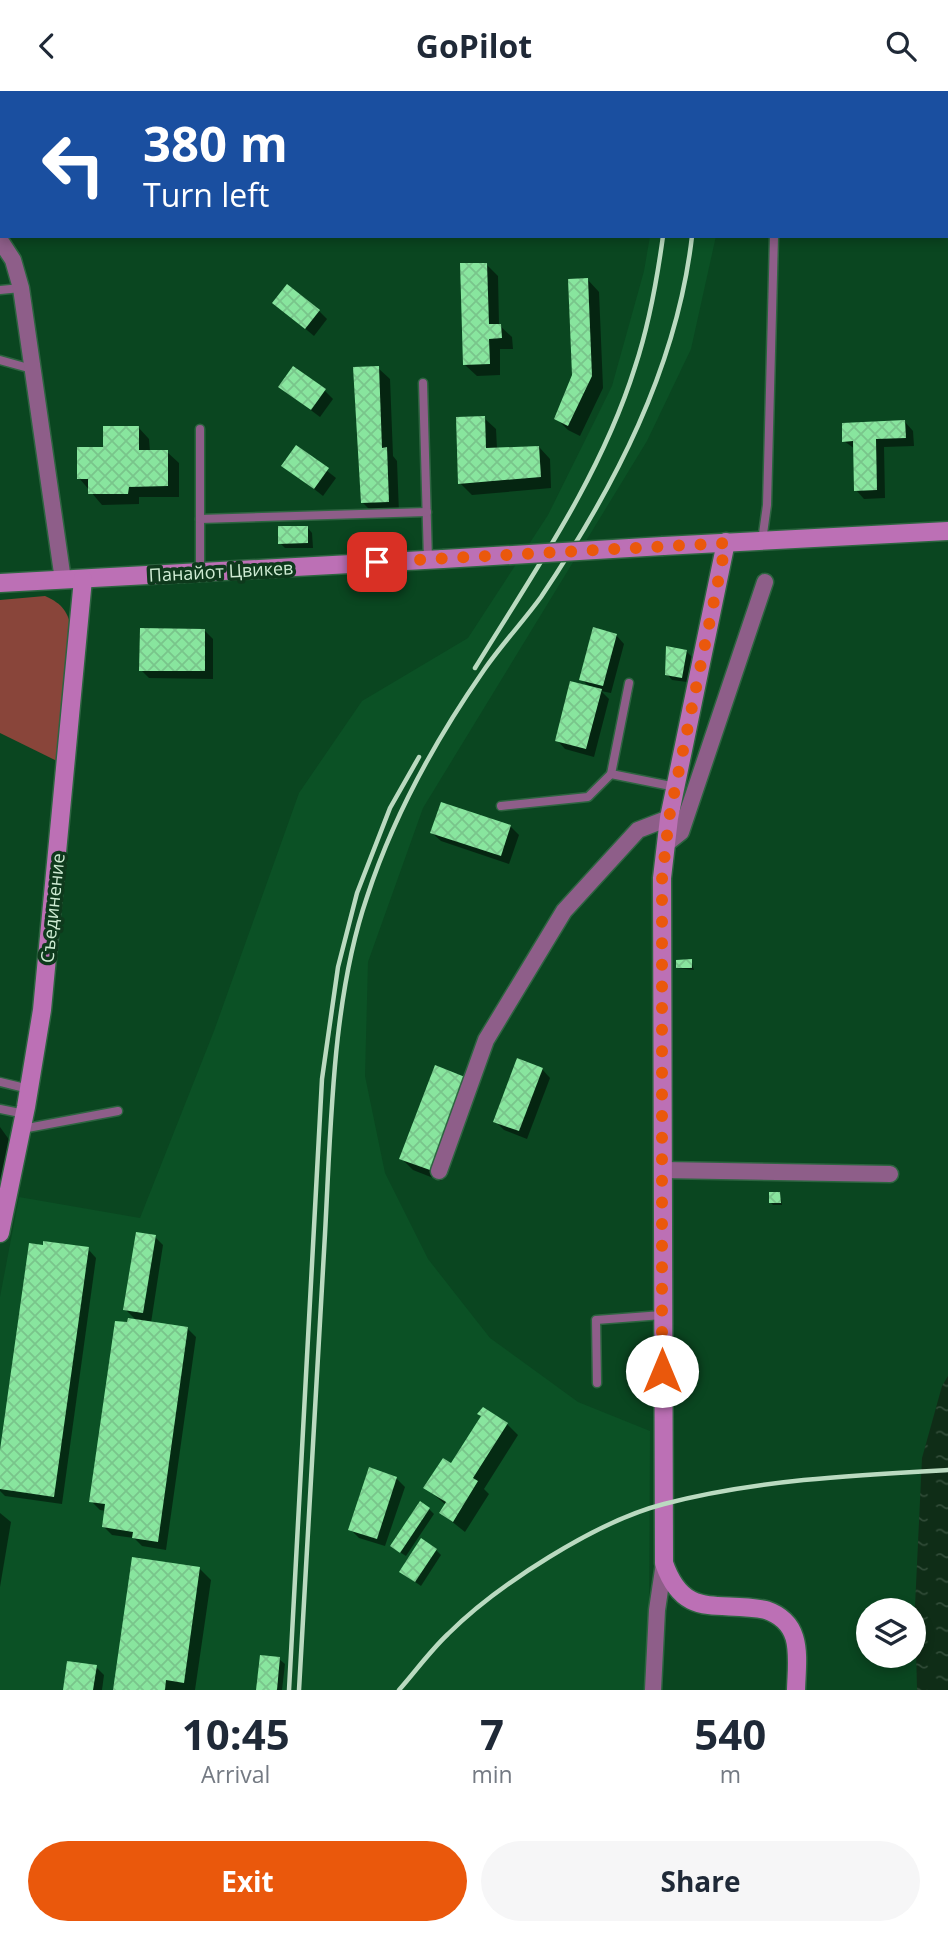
<!DOCTYPE html>
<meta charset="utf-8">
<style>
:root{--surface:#fff;--page:#f6f6f7;--text:#1f2937;--muted:#747a83;--accent:#ea580c}
body{margin:0;font-family:"Open Sans",sans-serif;background:var(--page);color:var(--text);height:100vh;display:flex;flex-direction:column;font-size:26px;white-space:nowrap}
*{box-sizing:border-box;margin:0}
p{font-size:23px;color:var(--muted)}
.icon{flex:none;width:38px;height:38px;fill:none;stroke:currentColor;stroke-width:2;stroke-linecap:round;stroke-linejoin:round}
.map{position:relative;height:1599px;overflow:hidden}
.panel{display:flex;flex-direction:column;background:var(--surface);flex:1}
.panel>*{flex:none}
.banner{position:absolute;left:0px;top:0px;width:948px;height:147px;box-shadow:0 4px 10px #0003;background:#1a4fa0;color:#fff;overflow:hidden}
.buttons{position:absolute;left:856px;top:1507px;display:grid;gap:14px}
.buttons a{display:grid;place-items:center;width:70px;height:70px;border-radius:50%;background:var(--surface);box-shadow:0 4px 10px #0003;font-size:35px}
.pin{position:absolute;display:grid;place-items:center;width:60px;height:60px;color:#fff;margin:-30px;border-radius:14px;box-shadow:0 4px 10px #0006}
.me{position:absolute;width:77px;margin:-38px;rotate:0deg;stroke-linejoin:round;filter:drop-shadow(0 0 5px #0008)}
.turn{display:flex;align-items:center;gap:24px;height:147px;padding:0 28px;font-size:32px}
.turn .icon{width:91px;height:91px;stroke-width:2.5}
.turn b{display:block;font-size:49px;line-height:60px}
.eta{display:flex;justify-content:space-evenly;align-items:center;height:119px;text-align:center}
.eta b{font-size:42px;font-weight:700;line-height:49px}
.cta{display:flex;gap:14px;margin-top:auto;padding:14px 28px}
.cta a{flex:1;height:80px;border-radius:42px;background:var(--accent);color:#fff;font-size:28px;font-weight:700;line-height:80px;text-align:center}
.cta a+a{background:var(--page);color:var(--text)}
header{display:flex;justify-content:space-between;align-items:center;height:91px;padding:0 28px;background:var(--surface);font-size:32px;font-weight:700}
.map>svg:first-child{display:block}
.built{fill:#0b5125}
.green{fill:#89453a}
.water{fill:url(#water-ripples)}
.shadow{fill:#0007}
.building{fill:url(#building-cross-hatch)}
.lines{fill:none;stroke-linecap:round;stroke-linejoin:round}
.lane-casing{stroke:#2d6440;stroke-width:11}
.street-casing{stroke:#2d6440;stroke-width:19}
.secondary-casing{stroke:#2d6440;stroke-width:21}
.lane{stroke:#8e5e89;stroke-width:8}
.street{stroke:#8e5e89;stroke-width:16}
.secondary{stroke:#bc70b5;stroke-width:18}
.rail{stroke:#badac0;stroke-width:4.5}
.secondary-bridge-casing{stroke:#2d6440;stroke-width:21;stroke-linecap:butt}
.secondary-bridge{stroke:#bc70b5;stroke-width:18}
.route{stroke:#ea580c;stroke-width:12;stroke-dasharray:0 21.6}
.labels{text-anchor:middle;dominant-baseline:central;stroke-width:7;stroke-linejoin:round;paint-order:stroke}
.street-label{font-size:18px;fill:#ceebd3;stroke:#0e391c}
</style>
<header><svg class="icon" aria-label="back" viewBox="0 0 24 24"><path d="M15 5l-7 7 7 7"/></svg>GoPilot<svg class="icon" aria-label="search" viewBox="0 0 24 24"><circle cx="10" cy="10" r="6"/><path d="M15 15l6 6"/></svg></header>
<div class="map">
<svg width="948" height="1599" viewBox="0 0 948 1599">
<defs>
<pattern id="water-ripples" width="26" height="14" patternUnits="userSpaceOnUse" patternTransform="scale(1.75)"><rect width="26" height="14" fill="#0f2d17"/><path d="M2 4q2-2 4 0t4 0M15 11q2-2 4 0t4 0" fill="none" stroke="#314c38"/></pattern>
<pattern id="building-cross-hatch" width="8" height="8" patternUnits="userSpaceOnUse" patternTransform="scale(1.75)"><rect width="8" height="8" fill="#88e59e"/><path d="M0 0l8 8M0 8l8-8" fill="none" stroke="#79c58b"/></pattern>
</defs>
<rect width="100%" height="100%" fill="#0a4620"/>
<polygon class="built" points="650,145 716,145 691,258 647,350 423,717 368,871 365,985 385,1082 428,1168 490,1247 578,1311 650,1340 649,1525 645,1599 0,1599 0,1206 19,1106 140,1127 214,940 299,702 362,610 468,547 548,424 612,295 644,180"/>
<path class="green" d="M45,505C63,513 68,521 72,540L59,671L0,642V509Z"/>
<polygon class="water" points="948,1285 948,1599 917,1599 915,1515 922,1367 942,1295"/>
<g class="shadow">
<polygon points="486,173 498,185 499,234 512,246 513,258 500,258 500,284 477,285 465,274"/>
<polygon points="588,189 599,201 603,297 580,345 568,339 556,327 573,284"/>
<polygon points="275,212 319,220 327,228 314,245"/>
<polygon points="378,277 390,288 393,365 397,370 399,422 374,423 362,411"/>
<polygon points="280,296 324,299 333,308 320,326"/>
<polygon points="484,327 496,338 497,358 539,356 550,368 551,397 472,404 460,392"/>
<polygon points="905,331 913,340 914,355 884,356 885,407 864,408 856,399 855,358 844,350"/>
<polygon points="138,336 149,348 150,361 167,361 179,372 179,406 139,406 139,413 102,414 79,387 105,358"/>
<polygon points="297,356 336,387 323,405 284,374"/>
<polygon points="307,436 312,442 313,457 285,457 280,452"/>
<polygon points="205,540 213,548 213,588 149,587 141,579"/>
<polygon points="616,544 624,553 611,602 601,600 609,608 594,666 565,658 557,649 590,596 581,588"/>
<polygon points="667,557 686,560 692,566 687,591 672,589 667,583"/>
<polygon points="510,735 519,744 509,773 441,750 432,742"/>
<polygon points="691,870 694,879 677,877"/>
<polygon points="542,978 550,987 527,1048 504,1039 495,1030"/>
<polygon points="476,999 441,1090 413,1079 401,1067"/>
<polygon points="0,1036 10,1050 0,1099"/>
<polygon points="780,1102 782,1114 773,1114 771,1112"/>
<polygon points="155,1146 163,1154 151,1232 187,1237 196,1246 166,1459 142,1455 134,1447 112,1444 104,1436 106,1420 100,1419 91,1410 129,1233 137,1230 125,1218"/>
<polygon points="88,1158 96,1167 62,1413 5,1405 0,1400 0,1372"/>
<polygon points="507,1333 518,1344 484,1398 489,1403 465,1441 441,1422 446,1414 425,1396"/>
<polygon points="396,1387 405,1396 385,1455 359,1447 350,1438"/>
<polygon points="429,1418 434,1423 406,1465 398,1460"/>
<polygon points="0,1422 11,1431 0,1496"/>
<polygon points="436,1459 441,1464 421,1495 401,1481"/>
<polygon points="134,1468 200,1478 211,1489 195,1599 114,1599"/>
<polygon points="279,1568 285,1573 282,1599 259,1599"/>
<polygon points="68,1572 96,1576 104,1584 102,1599 65,1599"/>
</g>
<g class="building">
<polygon points="460,172 487,172 489,233 501,233 502,247 489,248 490,273 463,274"/>
<polygon points="588,187 592,285 568,335 554,328 572,284 568,188"/>
<polygon points="287,193 320,219 305,238 272,212"/>
<polygon points="293,275 326,298 311,319 278,296"/>
<polygon points="379,275 382,357 387,356 389,411 361,412 353,276"/>
<polygon points="485,325 486,357 539,355 541,386 458,393 456,326"/>
<polygon points="905,329 906,347 876,348 877,399 854,400 853,350 842,351 842,332"/>
<polygon points="103,335 139,335 139,359 168,359 168,395 129,396 128,403 88,403 88,388 77,388 77,356 103,356"/>
<polygon points="296,354 329,377 314,398 281,375"/>
<polygon points="278,435 308,435 308,452 278,453"/>
<polygon points="593,536 617,543 603,595 579,589"/>
<polygon points="140,537 205,538 205,580 139,580"/>
<polygon points="666,555 687,559 682,587 665,584"/>
<polygon points="570,590 602,598 586,658 555,650"/>
<polygon points="441,711 511,734 501,765 430,742"/>
<polygon points="692,868 692,877 676,877 676,869"/>
<polygon points="517,967 543,977 519,1040 493,1031"/>
<polygon points="435,974 465,986 430,1079 399,1068"/>
<polygon points="769,1101 780,1101 781,1112 769,1112"/>
<polygon points="136,1141 156,1144 143,1222 123,1219"/>
<polygon points="43,1150 89,1156 54,1406 0,1398 0,1359 29,1152 43,1154"/>
<polygon points="128,1227 188,1236 158,1451 132,1447 133,1441 102,1436 105,1413 89,1411 115,1230 127,1231"/>
<polygon points="483,1316 508,1332 473,1387 478,1390 453,1431 439,1422 446,1411 423,1397 443,1367 451,1372 481,1325 477,1323"/>
<polygon points="369,1376 397,1386 377,1448 348,1439"/>
<polygon points="420,1410 430,1417 400,1462 390,1455"/>
<polygon points="421,1447 437,1458 415,1491 399,1481"/>
<polygon points="132,1466 200,1476 184,1592 166,1589 165,1599 113,1599"/>
<polygon points="260,1564 280,1566 277,1599 256,1599"/>
<polygon points="67,1570 97,1574 93,1599 63,1599"/>
</g>
<g class="lines">
<defs>
<g id="lane">
<polyline points="792,2 792,0"/>
<polyline points="873,2 873,0"/>
<polyline points="947,24 948,24"/>
<polyline points="0,199 21,197"/>
<polyline points="0,269 32,278"/>
<polyline points="423,292 428,469"/>
<polyline points="200,338 200,481"/>
<polyline points="200,428 427,421"/>
<polyline points="762,450 767,414 774,145"/>
<polyline points="611,683 629,592"/>
<polyline points="501,715 588,706 611,683 676,696"/>
<polyline points="0,991 29,998"/>
<polyline points="0,1018 25,1023"/>
<polyline points="22,1038 118,1020"/>
<polyline points="597,1292 596,1229 662,1224"/>
</g>
<g id="street">
<polyline points="0,149 13,169 21,197 63,489"/>
<polyline points="666,753 681,741 765,491"/>
<polyline points="663,1079 890,1083"/>
<polyline points="439,1080 486,949 564,820 638,739 669,727"/>
<polyline points="653,1599 657,1519 664,1472"/>
</g>
<g id="secondary">
<path d="M726,451L669,727L662,787L664,1472C684,1530 718,1509 766,1519C804,1532 797,1566 796,1599"/>
<polyline points="663,455 948,440"/>
<polyline points="0,492 443,468"/>
<polyline points="0,1142 26,1016 42,919 83,488"/>
</g>
</defs>
<use href="#lane" class="lane-casing"/>
<use href="#street" class="street-casing"/>
<use href="#secondary" class="secondary-casing"/>
<use href="#lane" class="lane"/>
<use href="#street" class="street"/>
<use href="#secondary" class="secondary"/>
<g class="rail">
<polyline points="667,0 667,2"/>
<polyline points="695,0 695,2"/>
<path d="M475,577C534,481 601,385 635,276C649,234 657,189 663,145"/>
<polyline points="289,1599 322,988 338,876 357,802 390,717 419,666"/>
<path d="M299,1599C308,1447 317,1295 325,1143C331,1035 332,908 367,806C393,726 436,648 484,579C501,554 523,531 541,506C614,397 677,277 692,145"/>
<path d="M399,1599C415,1581 430,1560 448,1543C497,1494 597,1430 664,1413C756,1389 854,1384 948,1379"/>
</g>
<defs>
<polyline id="secondary-bridge" points="443,468 663,455"/>
</defs>
<use href="#secondary-bridge" class="secondary-bridge-casing"/>
<use href="#secondary-bridge" class="secondary-bridge"/>
</g>
<g class="lines">
<polyline class="route" points="377,471 726,452 669,727 662,788 662,1280"/>
</g>
<g class="labels">
<g class="street-label">
<text transform="translate(221 480) rotate(-3)">Панайот Цвикев</text>
<text transform="translate(52 817) rotate(-84)">Съединение</text>
</g>
</g>
</svg>
<div class="buttons">
<a><svg class="icon" aria-label="layers" viewBox="0 0 24 24"><path d="M12 4l9 5-9 5-9-5zM3 14l9 5 9-5"/></svg></a>
</div>
<div class="pin" style="left:377px;top:471px;background:#d93025"><svg class="icon" aria-label="arrive" viewBox="0 0 24 24"><path d="M6 21V4h12l-3 4 3 4H6"/></svg></div>
<svg class="me" style="left:662px;top:1280px" viewBox="-20 -20 40 40"><circle r="19" fill="#fff"/><path d="M0-13L10 11 0 6-10 11z" fill="#ea580c"/></svg>
<div class="banner">
<div class="turn"><svg class="icon" aria-label="left" viewBox="0 0 24 24"><path d="M17 20v-9H6M10 6l-5 5 5 5"/></svg><div><b>380 m</b>Turn left</div></div>
</div>
</div>
<section class="panel">
<div class="eta">
<div><b>10:45</b><p>Arrival</p></div>
<div><b>7</b><p>min</p></div>
<div><b>540</b><p>m</p></div>
</div>
<div class="cta"><a>Exit</a><a>Share</a></div>
</section>
